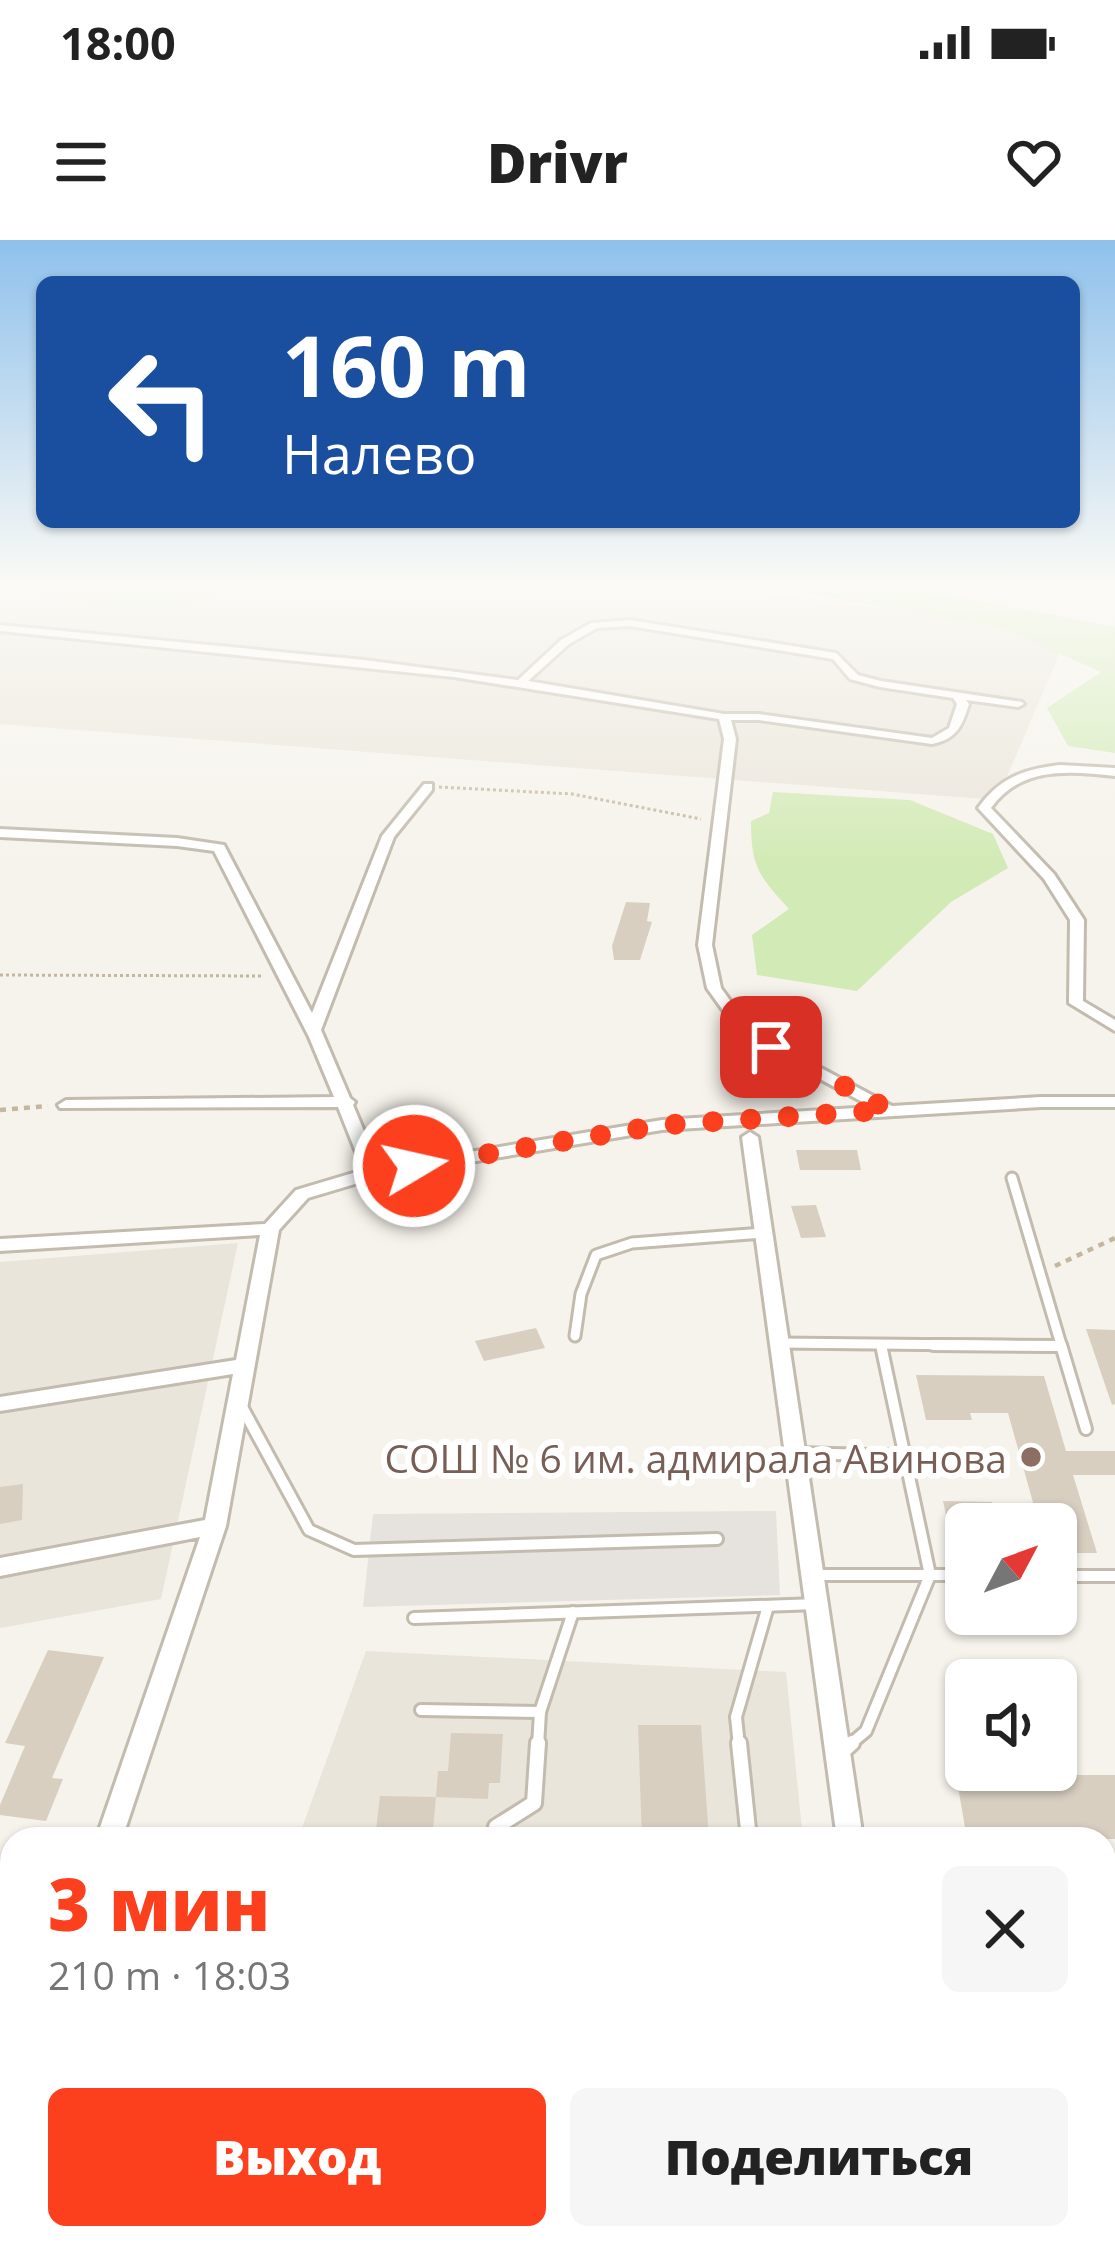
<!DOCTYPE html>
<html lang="ru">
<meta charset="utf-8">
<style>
:root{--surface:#fff;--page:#f6f6f6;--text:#222;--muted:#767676;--accent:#fc3f1d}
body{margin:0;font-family:"Open Sans",sans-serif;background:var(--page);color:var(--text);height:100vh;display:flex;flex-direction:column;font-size:45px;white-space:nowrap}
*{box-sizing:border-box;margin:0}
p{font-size:39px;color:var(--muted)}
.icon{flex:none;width:66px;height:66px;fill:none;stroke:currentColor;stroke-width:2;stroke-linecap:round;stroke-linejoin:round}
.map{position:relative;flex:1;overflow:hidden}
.side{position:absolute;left:0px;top:1587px;width:1116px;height:423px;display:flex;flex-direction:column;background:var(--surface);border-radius:36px 36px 0 0;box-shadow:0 3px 9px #0004}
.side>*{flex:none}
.top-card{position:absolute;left:36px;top:36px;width:1044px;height:252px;border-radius:18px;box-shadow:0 3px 9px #0004;background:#1a4fa0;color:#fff;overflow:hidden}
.needle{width:78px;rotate:49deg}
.buttons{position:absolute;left:945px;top:1263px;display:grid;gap:24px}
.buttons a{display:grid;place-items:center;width:132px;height:132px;border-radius:18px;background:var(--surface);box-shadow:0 3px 9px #0004;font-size:60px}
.pin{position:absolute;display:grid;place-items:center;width:102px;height:102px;color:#fff;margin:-51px;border-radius:24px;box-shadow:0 6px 18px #0006}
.me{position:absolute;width:132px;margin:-66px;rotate:81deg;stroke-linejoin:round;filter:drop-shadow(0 0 9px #0008)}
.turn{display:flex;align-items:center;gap:42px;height:252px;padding:0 48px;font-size:54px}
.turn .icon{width:156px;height:156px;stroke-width:2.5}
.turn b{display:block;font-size:84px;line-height:102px}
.round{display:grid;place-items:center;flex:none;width:126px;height:126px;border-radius:18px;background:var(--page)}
.head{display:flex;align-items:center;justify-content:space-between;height:204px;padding:0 48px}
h1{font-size:72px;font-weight:800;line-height:90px;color:var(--accent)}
.action{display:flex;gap:24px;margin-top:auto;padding:24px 48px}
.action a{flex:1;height:138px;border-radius:18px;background:var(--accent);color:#fff;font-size:48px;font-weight:800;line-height:138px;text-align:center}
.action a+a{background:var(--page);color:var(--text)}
.status{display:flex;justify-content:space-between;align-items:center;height:84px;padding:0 60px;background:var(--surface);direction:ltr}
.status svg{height:33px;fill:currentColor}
header{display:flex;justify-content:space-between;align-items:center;height:156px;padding:0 48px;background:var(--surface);font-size:54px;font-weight:800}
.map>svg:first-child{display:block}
.residential{fill:#eae5da}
.industrial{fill:#e6e2dd}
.green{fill:#d2eab5}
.building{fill:#d8cfc1}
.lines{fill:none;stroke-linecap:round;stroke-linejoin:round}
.lane-far2-casing{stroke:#c2bbae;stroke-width:15}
.lane-far1-casing{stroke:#c2bbae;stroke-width:16}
.lane-casing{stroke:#c2bbae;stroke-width:20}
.street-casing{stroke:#c2bbae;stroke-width:6}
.path-far1{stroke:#c4b79f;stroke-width:3;stroke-dasharray:3 3;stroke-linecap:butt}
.path{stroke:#c4b79f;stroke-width:4.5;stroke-dasharray:6 6;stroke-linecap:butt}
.lane-far2{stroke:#fff;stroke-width:9}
.lane-far1{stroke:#fff;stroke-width:10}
.lane{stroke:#fff;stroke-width:14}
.street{fill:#fff;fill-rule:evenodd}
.route{stroke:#fc3f1d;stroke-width:21;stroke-dasharray:0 37.8}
.education-dot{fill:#8d6e63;stroke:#fff;stroke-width:4.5}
.labels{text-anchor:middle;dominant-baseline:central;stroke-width:12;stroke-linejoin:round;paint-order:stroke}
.education-label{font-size:39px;fill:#785e54;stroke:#fff;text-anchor:end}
</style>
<div class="status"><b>18:00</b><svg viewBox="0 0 49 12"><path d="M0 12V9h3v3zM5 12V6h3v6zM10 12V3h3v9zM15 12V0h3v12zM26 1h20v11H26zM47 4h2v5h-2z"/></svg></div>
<header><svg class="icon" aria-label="menu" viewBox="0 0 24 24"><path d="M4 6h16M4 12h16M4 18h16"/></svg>Drivr<svg class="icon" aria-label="heart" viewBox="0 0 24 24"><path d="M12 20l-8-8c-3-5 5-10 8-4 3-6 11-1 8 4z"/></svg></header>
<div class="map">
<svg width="1115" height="2009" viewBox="0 0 1115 2009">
<rect width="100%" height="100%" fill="#f6f3ec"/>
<g class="residential">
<polygon points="0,346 702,346 1069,391 997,560 0,484"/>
<polygon points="238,1003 161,1359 0,1388 0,1022"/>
<polygon points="366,1411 786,1432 803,1599 298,1599"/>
<polygon points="0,1851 12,1854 12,1998 842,1998 843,2009 0,2009"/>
</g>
<polygon class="industrial" points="776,1271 780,1355 363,1367 373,1274"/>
<g class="green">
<path d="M13,346H379L220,353C161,379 73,364 13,346Z"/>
<polygon points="766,346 901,346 1115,387 1115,513 1068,506 1047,468 1101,432 1002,388"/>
<path d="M773,552L910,560L993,594L1008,628L951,662L857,751L757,735L752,695L789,669C759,636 751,627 751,581L769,573Z"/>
<polygon points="1115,1710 1115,1983 1104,1960 1104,1719"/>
</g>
<g class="building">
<polygon points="626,662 650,663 647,681 652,682 640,720 614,720 612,706"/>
<polygon points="796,910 857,910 861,930 800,930"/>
<polygon points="816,965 826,997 801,998 791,966"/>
<polygon points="536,1088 545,1108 484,1121 475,1101"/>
<polygon points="1086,1089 1115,1090 1115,1164 1112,1165"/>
<polygon points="916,1135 1044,1136 1066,1211 1115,1211 1115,1235 1073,1235 1097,1313 1056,1313 1056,1284 1039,1284 1008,1173 970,1173 972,1180 926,1180"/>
<polygon points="23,1244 22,1280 0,1284 0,1247"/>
<polygon points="943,1261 992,1262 997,1284 966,1284 966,1325 957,1325"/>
<polygon points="48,1410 104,1417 52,1538 63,1539 46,1581 0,1575 0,1565 25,1506 5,1503"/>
<polygon points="638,1485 701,1485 709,1599 642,1599"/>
<polygon points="451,1493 503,1494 500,1543 489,1543 488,1559 436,1557 438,1531 448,1531"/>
<polygon points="956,1535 1115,1535 1115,1599 967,1599"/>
<polygon points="380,1556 436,1557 432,1599 375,1599"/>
</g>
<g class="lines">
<defs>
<g id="lane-far2">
<polyline points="1012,938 1062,1108"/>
<polyline points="575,1096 581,1054 596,1015 632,1003 763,993"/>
<polyline points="779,1103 1059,1106"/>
</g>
<g id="lane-far1">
<polyline points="933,1105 1059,1106"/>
<polyline points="1061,1105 1086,1189"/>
<polyline points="242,1167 309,1290 354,1310 717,1299"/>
<polyline points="797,1213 905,1216"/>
<polyline points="817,1335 930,1335 881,1105"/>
<polyline points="1056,1336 1115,1336"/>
<polyline points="414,1378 817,1364"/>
<polyline points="421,1470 540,1472"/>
<polyline points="538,1506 540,1472 573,1372"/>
<polyline points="739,1506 736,1477 768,1366"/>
<polyline points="848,1506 866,1491 930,1335 966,1335"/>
</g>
<g id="lane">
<polyline points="739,1503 749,1599"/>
<polyline points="844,1510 852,1503"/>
<polyline points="494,1599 496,1587 534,1563 538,1503"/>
<polyline points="789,1998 789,2009"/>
</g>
<g id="street">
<path d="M630,380L836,413L858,435L881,441L1022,462L1024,464L1018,467L966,460L969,464C962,487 956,499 932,504L759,480H731L736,499L712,705L721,748L747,784L776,804L892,866L1041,857H1115V867H1041L662,890L375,938L308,958L279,990L226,1286L122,1599H96L200,1297L0,1336V1318L205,1280L233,1134L0,1171V1157L236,1120L260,995L0,1011V999L265,984L296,950L363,930L338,867L60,868L58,865L66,860L334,857L309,797L214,611L177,606L0,597V589L177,598L224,605L312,773L382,596L424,544H432V550L394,597L321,790L350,858L355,862L353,865L379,927L662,880L872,867L766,810L737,790L707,748L698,705L724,499L719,479L454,437L0,391V385L364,420L518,440L561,400L591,383ZM630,386L833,419L850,439L880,447L953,458L957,464L949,488L932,498L759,474H724L528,441L569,404L597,388Z"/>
<path d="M1060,525L1115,528V536C1069,531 1021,526 991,568L1054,634L1084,680L1083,761L1115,780V791L1069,763L1070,680L1044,639L978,568C999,538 1024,529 1060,525Z"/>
<polygon points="750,892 758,897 863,1599 837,1599 742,897"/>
<polygon points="12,1798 12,1844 10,1848 0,1852 0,1806 2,1802"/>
<polygon points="892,1998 922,1998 923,2009 893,2009"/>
</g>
</defs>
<use href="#lane-far2" class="lane-far2-casing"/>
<use href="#lane-far1" class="lane-far1-casing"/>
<use href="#lane" class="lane-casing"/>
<use href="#street" class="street-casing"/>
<g class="path-far1">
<polyline points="439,547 572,554 701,579"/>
<polyline points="0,735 264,736"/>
</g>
<g class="path">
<polyline points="0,870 48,866"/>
<polyline points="1055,1026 1115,998"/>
</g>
<use href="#lane-far2" class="lane-far2"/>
<use href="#lane-far1" class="lane-far1"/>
<use href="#lane" class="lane"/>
<use href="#street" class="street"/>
</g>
<linearGradient id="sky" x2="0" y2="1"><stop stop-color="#8fc1ec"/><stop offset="0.55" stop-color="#fbfaf6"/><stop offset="1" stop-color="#fbfaf6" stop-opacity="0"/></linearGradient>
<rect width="1115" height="627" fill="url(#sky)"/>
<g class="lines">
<polyline class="route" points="414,926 662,885 889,870 771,807"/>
</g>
<circle class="education-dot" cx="1031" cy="1217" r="12"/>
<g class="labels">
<g class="education-label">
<text x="1007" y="1217">СОШ № 6 им. адмирала Авинова</text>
</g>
</g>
</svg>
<div class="buttons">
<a><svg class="needle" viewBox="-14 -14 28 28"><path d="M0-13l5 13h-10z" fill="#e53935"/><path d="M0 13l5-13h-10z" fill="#767676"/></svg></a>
<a><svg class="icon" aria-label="sound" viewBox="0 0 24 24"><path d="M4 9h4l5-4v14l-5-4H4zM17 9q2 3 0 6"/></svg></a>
</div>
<div class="pin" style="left:771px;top:807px;background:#d93025"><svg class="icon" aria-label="arrive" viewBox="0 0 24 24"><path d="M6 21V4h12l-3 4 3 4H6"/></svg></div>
<svg class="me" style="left:414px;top:926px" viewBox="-20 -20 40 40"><circle r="17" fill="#fc3f1d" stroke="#fff" stroke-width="3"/><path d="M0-11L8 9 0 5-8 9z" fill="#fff"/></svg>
<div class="top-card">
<div class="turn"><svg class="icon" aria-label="left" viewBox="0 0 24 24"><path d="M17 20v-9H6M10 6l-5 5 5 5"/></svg><div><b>160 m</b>Налево</div></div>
</div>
<section class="side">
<div class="head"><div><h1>3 мин</h1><p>210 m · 18:03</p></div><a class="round"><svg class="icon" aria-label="close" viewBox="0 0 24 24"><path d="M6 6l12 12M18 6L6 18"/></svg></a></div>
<div class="action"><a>Выход</a><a>Поделиться</a></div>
</section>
</div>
